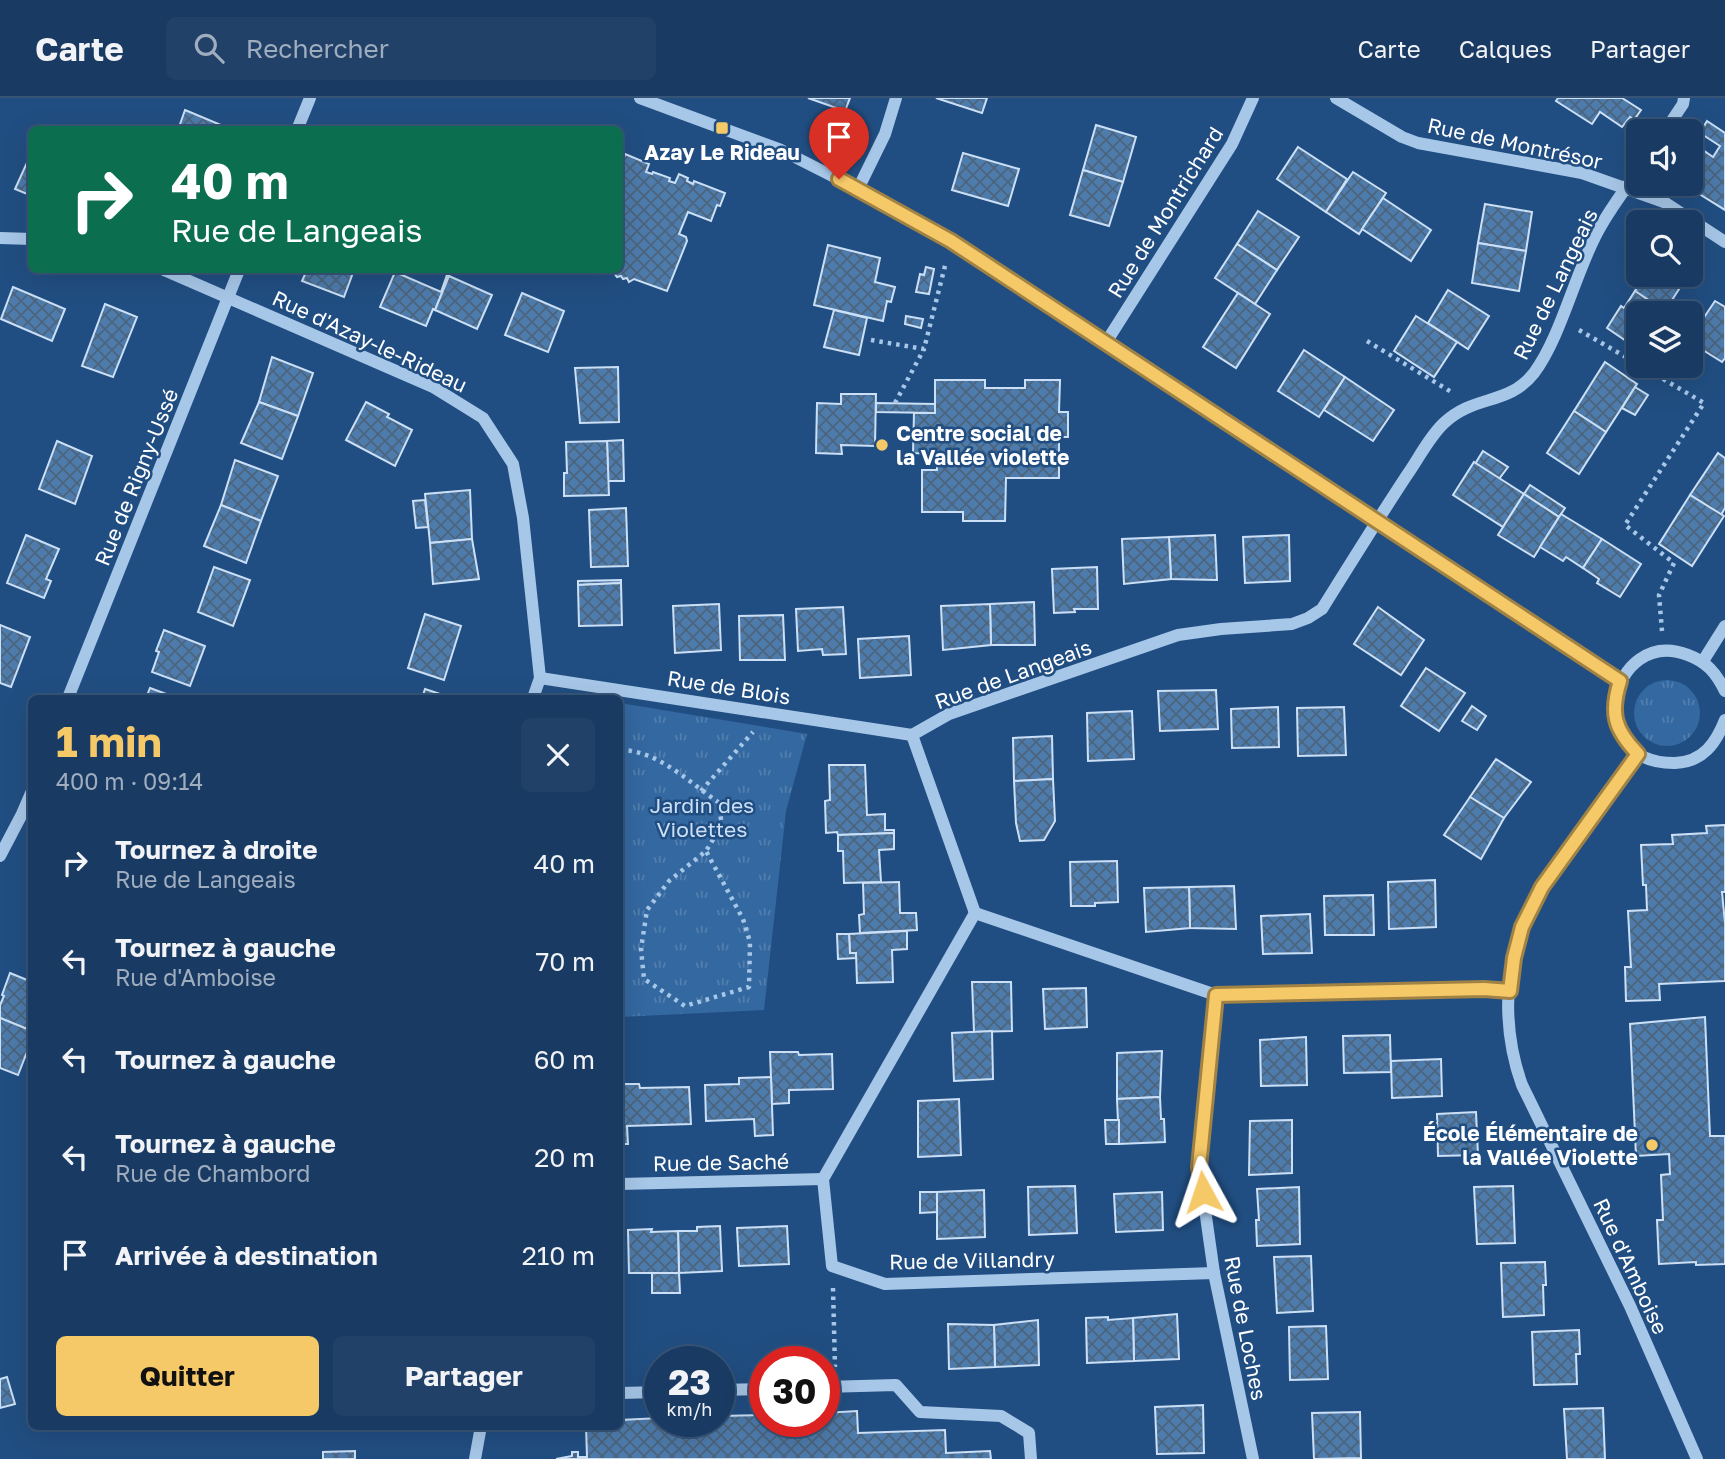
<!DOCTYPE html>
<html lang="fr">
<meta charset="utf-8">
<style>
:root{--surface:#193a62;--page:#224168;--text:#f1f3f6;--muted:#9fadbe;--line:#375477;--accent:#f5c868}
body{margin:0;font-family:"Golos Text",sans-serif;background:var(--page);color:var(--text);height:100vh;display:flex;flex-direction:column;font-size:26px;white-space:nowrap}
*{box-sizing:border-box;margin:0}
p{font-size:23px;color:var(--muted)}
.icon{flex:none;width:38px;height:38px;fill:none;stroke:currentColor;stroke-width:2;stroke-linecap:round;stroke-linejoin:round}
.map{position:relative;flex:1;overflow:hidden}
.side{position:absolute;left:28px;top:597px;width:595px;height:735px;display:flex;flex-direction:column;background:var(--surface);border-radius:10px;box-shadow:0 7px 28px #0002,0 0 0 2px var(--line)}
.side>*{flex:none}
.hud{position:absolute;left:28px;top:28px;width:595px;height:147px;border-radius:10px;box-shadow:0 7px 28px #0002,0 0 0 2px var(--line);background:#0b6e4f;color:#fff;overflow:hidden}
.fabs{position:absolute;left:1626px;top:21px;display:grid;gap:14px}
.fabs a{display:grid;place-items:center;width:77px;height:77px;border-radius:10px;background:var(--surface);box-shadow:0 7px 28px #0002,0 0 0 2px var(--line);font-size:35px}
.speed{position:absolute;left:644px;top:1248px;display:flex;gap:14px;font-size:35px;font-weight:700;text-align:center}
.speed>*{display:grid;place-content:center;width:91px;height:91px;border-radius:50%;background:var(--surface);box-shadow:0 7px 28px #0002,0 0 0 2px var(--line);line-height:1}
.speed small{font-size:18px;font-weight:400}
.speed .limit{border:10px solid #d22;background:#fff;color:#111}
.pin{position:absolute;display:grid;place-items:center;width:60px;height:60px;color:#fff;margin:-72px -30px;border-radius:50% 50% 50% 0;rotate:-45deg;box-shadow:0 0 7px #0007}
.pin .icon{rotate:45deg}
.me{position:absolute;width:77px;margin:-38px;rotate:355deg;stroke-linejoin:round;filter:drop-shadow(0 0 5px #0008)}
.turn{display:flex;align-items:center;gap:24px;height:147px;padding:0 28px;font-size:32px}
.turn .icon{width:91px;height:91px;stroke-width:2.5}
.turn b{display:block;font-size:49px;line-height:60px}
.round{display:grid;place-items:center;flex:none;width:74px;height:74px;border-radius:10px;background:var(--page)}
.headline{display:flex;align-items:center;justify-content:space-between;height:119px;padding:0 28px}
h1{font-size:42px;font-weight:700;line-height:52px;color:var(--accent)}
.cta{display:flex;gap:14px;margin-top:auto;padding:14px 28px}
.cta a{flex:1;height:80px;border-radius:10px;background:var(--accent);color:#111;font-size:28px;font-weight:700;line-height:80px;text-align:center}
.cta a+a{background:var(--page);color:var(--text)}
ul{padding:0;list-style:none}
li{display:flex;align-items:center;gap:21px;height:98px;padding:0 28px}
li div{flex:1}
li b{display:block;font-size:26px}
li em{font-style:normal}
header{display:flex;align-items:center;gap:42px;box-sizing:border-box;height:98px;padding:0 35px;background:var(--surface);border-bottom:2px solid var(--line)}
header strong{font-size:33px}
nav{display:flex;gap:38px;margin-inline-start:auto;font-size:24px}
.search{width:490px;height:63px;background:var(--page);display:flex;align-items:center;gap:18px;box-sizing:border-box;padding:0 24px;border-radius:10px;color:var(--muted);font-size:26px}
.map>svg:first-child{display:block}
.grass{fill:url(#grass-tufts)}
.building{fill:url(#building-cross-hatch);stroke:#cbe0f6;stroke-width:2}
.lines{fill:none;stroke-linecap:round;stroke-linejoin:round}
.path{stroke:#a7c7e8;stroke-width:4.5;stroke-dasharray:3.5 5;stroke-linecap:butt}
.minor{stroke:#a7c7e8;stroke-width:12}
.route-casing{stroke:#9f8244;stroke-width:18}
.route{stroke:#f5c868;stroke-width:12}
.poi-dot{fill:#f5c868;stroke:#214e82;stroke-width:2.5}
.labels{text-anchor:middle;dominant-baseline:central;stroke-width:5;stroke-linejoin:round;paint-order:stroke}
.street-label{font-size:21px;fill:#fff;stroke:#214e82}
.poi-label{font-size:21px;font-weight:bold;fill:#fff;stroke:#214e82}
.park-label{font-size:21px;fill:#cbe0f6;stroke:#214e82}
</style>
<header>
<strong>Carte</strong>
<div class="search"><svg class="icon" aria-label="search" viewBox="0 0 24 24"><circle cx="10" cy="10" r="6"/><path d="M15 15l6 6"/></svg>Rechercher</div>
<nav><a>Carte</a><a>Calques</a><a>Partager</a></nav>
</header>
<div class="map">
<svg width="1725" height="1361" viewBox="0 0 1725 1361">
<defs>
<pattern id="grass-tufts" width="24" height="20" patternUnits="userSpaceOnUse" patternTransform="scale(1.75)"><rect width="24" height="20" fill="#3468a0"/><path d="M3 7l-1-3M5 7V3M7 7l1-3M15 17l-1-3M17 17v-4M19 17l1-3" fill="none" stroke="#527fae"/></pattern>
<pattern id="building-cross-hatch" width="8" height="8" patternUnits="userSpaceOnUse" patternTransform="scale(1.75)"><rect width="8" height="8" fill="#4d7bac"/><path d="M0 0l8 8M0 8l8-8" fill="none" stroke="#4c647c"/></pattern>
</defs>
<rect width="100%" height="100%" fill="#214e82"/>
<g class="grass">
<circle cx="1667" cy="615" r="33"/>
<polygon points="620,605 807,636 786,713 764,912 620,919"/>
</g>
<g class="building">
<polygon points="808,0 850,0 845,13"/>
<polygon points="936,0 987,0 982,15"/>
<polygon points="1558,0 1622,0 1641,12 1634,22 1630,19 1622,29 1600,14 1592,26 1556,3"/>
<polygon points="185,12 221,27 219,32 178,32"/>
<polygon points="1707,23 1725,35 1725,112 1696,94 1703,82 1690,74 1690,43 1713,59 1720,48 1700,35"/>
<polygon points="1096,27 1136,39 1123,84 1083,72"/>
<polygon points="1298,49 1347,81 1326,114 1277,81"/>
<polygon points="963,55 1019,71 1008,108 952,92"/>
<polygon points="625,56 649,66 646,74 652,76 653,74 670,80 669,83 675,85 679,76 688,80 687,83 693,86 694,83 725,95 720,108 717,107 711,123 688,114 679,136 686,139 687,143 667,193 634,181 629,184 627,180 623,181 621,178 617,179 614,175 606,172 620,172 620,71"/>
<polygon points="30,58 32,59 32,98 15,91"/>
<polygon points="1083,72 1123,84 1109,128 1070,117"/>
<polygon points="1353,74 1386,95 1359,136 1326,114"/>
<polygon points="1383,100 1431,132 1411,163 1362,131"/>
<polygon points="1485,106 1532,114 1526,153 1478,145"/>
<polygon points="1258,113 1299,139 1277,172 1237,146"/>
<polygon points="1478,145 1526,153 1519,193 1472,185"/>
<polygon points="1237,146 1277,172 1255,206 1215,180"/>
<polygon points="828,147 880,160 875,184 895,189 891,204 887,203 883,223 814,207"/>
<polygon points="926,169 934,171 929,196 916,194 920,176 924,177"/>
<polygon points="307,172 354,172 344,199 302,183"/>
<polygon points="395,174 441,194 447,177 449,178 435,212 433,211 426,228 380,209"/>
<polygon points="1646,177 1688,177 1665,213 1635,193"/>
<polygon points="449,178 492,197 477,231 435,212"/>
<polygon points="13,189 65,211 52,243 1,221"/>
<polygon points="1448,192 1489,218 1468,251 1428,225"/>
<polygon points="1635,193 1665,213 1663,215 1638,215 1638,251 1607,230 1621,208 1624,210"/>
<polygon points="522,195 564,213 548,254 505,237"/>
<polygon points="1238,195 1270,216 1236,270 1203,249"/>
<polygon points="1715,203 1725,209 1725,260 1722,264 1690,244 1690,240"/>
<polygon points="105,206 137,219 113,279 82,268"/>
<polygon points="834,212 867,220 859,257 824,249"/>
<polygon points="906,218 923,221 921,230 905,226"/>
<polygon points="1416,218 1457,244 1434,279 1394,253"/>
<polygon points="1304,252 1345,279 1319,319 1278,293"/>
<polygon points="272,259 313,275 298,318 259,304"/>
<polygon points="1605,264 1637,286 1606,334 1574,313"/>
<polygon points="618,269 619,324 580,325 575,270"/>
<polygon points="1345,279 1394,312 1373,343 1324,312"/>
<polygon points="935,282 985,282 985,290 1025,290 1025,282 1060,282 1059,314 1068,314 1068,339 1059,339 1059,380 1006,380 1005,423 963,423 963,414 922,414 922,372 937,372 937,356 913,355 914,315 935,315"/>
<polygon points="1635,289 1648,297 1635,317 1622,310"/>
<polygon points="841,296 876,296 875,348 841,347 842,356 816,355 817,305 841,306"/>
<polygon points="259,304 298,318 282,361 241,345"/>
<polygon points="366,304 389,316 387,319 412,332 395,368 346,342"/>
<polygon points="876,305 935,306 935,315 876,314"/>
<polygon points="1574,313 1606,334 1579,376 1547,355"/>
<polygon points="623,342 624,383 608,383 607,343"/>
<polygon points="57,343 92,358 75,406 39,391"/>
<polygon points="607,343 609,397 564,398 564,375 567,375 566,344"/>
<polygon points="1483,353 1508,369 1499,381 1475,366"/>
<polygon points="1718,355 1725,360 1725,410 1721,417 1690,397"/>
<polygon points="235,362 278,378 261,423 221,407"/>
<polygon points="1474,364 1524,396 1503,429 1453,397"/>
<polygon points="1530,387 1565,410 1559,419 1524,396"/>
<polygon points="470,392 472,441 430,445 425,396"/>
<polygon points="1524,396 1559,419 1534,459 1498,437"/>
<polygon points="1690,397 1724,418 1692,468 1659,446"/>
<polygon points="425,402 428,429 416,430 413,403"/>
<polygon points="221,407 261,423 246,465 204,448"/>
<polygon points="626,410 628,468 591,469 589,412"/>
<polygon points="1561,416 1602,441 1583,470 1566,459 1563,463 1540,449"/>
<polygon points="26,437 59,451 46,481 51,483 44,500 7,485"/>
<polygon points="1215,437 1217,482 1171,481 1169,439"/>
<polygon points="1289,437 1290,483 1245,485 1243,439"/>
<polygon points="1169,439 1171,481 1124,486 1122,441"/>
<polygon points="472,441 479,481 433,486 430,445"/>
<polygon points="1602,441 1641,466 1620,499 1597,485 1599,481 1583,470"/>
<polygon points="214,469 250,482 233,528 198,514"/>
<polygon points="1097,469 1098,511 1074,511 1075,514 1054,515 1052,471"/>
<polygon points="621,482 621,485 578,487 578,483"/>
<polygon points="621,485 622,527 579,528 578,487"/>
<polygon points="1034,504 1035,547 991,547 990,506"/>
<polygon points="719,506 721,552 675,555 673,508"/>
<polygon points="990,506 991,547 943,552 941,508"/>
<polygon points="843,509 846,556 823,557 822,551 798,553 796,511"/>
<polygon points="1378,509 1424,542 1401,577 1354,546"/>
<polygon points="425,516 461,528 444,582 408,570"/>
<polygon points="783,517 785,562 740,562 739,518"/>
<polygon points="0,527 30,539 11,589 0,585"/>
<polygon points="164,532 205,548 190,588 152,574 159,554 156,553"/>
<polygon points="909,538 911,577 860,580 858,541"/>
<polygon points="1426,570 1465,595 1439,633 1401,608"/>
<polygon points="150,590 177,600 146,600"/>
<polygon points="425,591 452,600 422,600"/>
<polygon points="1216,592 1218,631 1160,633 1158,593"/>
<polygon points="1472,608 1486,618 1477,632 1462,623"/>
<polygon points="1278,609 1279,649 1232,650 1231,611"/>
<polygon points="1344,609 1346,657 1298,658 1297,610"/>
<polygon points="1132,613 1134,661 1088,663 1087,615"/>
<polygon points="1052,638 1053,681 1014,683 1013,640"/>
<polygon points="1496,661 1531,684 1504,720 1470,699"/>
<polygon points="829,667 865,667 867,717 885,716 885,732 894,732 894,735 838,737 837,734 826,735 825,703 830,702"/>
<polygon points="1053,681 1055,723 1044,742 1020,743 1016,725 1014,683"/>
<polygon points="1470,699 1504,720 1481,761 1444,737"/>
<polygon points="1725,727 1725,794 1722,794 1725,825 1725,883 1659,886 1660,902 1626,903 1625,869 1631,869 1628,813 1647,812 1646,787 1643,787 1641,747 1673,746 1672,737 1707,735 1706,728"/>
<polygon points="894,735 894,751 879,752 881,784 844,785 843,753 838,753 838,737"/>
<polygon points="1117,763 1118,804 1095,805 1095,808 1071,808 1070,764"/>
<polygon points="1435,782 1436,829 1389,831 1388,784"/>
<polygon points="899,784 900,815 916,815 917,832 860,835 859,817 864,816 863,785"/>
<polygon points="1234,788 1236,831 1190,830 1189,789"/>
<polygon points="1189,789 1190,830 1146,834 1144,790"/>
<polygon points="1373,797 1374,837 1325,837 1324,798"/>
<polygon points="1310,816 1312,855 1263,856 1261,818"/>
<polygon points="907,833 907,851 892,852 893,884 857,885 856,855 850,855 849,836"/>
<polygon points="837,836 849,836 850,855 856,855 856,860 838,861"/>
<polygon points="10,875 32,884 32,933 0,920 0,907 4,898 2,897"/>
<polygon points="972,884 1011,884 1012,933 974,934"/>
<polygon points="1086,890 1087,929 1045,931 1043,891"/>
<polygon points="1705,919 1710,1038 1725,1038 1725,1166 1696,1167 1696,1164 1659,1166 1657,1122 1663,1122 1661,1077 1670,1076 1669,1056 1636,1058 1630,926"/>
<polygon points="0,920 32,933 32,941 18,977 0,970"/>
<polygon points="992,933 993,981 954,983 952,935"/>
<polygon points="1390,937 1391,974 1344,975 1343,938"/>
<polygon points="1306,939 1307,987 1261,988 1260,942"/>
<polygon points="1162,953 1160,999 1117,1001 1117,955"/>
<polygon points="770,954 798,954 799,957 832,956 833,991 789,992 789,1005 772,1006"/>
<polygon points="1441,961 1442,998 1392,1000 1391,963"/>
<polygon points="771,979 773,1037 755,1038 754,1021 706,1023 705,987 739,986 739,980"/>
<polygon points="620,986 639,986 640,990 689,989 691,1026 627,1028 628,1046 620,1046"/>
<polygon points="1160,999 1161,1021 1164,1021 1165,1044 1119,1046 1117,1001"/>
<polygon points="959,1001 961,1057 918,1059 918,1003"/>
<polygon points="1476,1014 1478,1057 1438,1058 1437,1016"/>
<polygon points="1105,1022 1119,1022 1119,1046 1106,1046"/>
<polygon points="1292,1022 1292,1075 1249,1077 1250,1023"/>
<polygon points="1075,1088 1077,1135 1029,1137 1028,1089"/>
<polygon points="1513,1088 1515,1145 1477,1146 1474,1089"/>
<polygon points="1299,1089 1300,1146 1257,1148 1256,1122 1259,1122 1257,1091"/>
<polygon points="984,1092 985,1139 937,1141 937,1094"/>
<polygon points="920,1094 937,1094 937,1114 920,1115"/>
<polygon points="1162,1094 1163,1132 1116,1134 1114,1096"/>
<polygon points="720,1128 722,1173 679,1175 678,1133 697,1133 697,1129"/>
<polygon points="787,1128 789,1166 739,1168 737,1130"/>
<polygon points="652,1131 651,1134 678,1133 679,1175 629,1175 628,1132"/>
<polygon points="1311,1158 1313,1213 1277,1215 1274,1159"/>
<polygon points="1545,1164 1546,1187 1543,1187 1544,1217 1503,1219 1501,1165"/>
<polygon points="652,1175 679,1175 680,1195 652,1195"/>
<polygon points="1177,1216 1179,1261 1134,1263 1133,1220"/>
<polygon points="1108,1219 1108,1222 1133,1220 1134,1263 1087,1265 1086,1220"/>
<polygon points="1038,1222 1039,1267 995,1269 994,1227"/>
<polygon points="948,1226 994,1227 995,1269 949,1271"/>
<polygon points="1326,1228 1328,1281 1290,1282 1289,1229"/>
<polygon points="1579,1232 1580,1256 1576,1256 1577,1286 1534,1287 1532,1234"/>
<polygon points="7,1279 15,1306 0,1310 0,1281"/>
<polygon points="1203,1307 1204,1355 1157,1356 1155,1309"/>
<polygon points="1603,1310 1605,1361 1567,1361 1564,1311"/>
<polygon points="857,1313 858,1335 945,1332 946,1355 990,1353 991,1361 556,1361 572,1358 572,1354 578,1354 578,1359 587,1359 586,1328 620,1328 620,1322 660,1320 660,1323 719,1323 719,1318 765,1317 765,1323 824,1323 824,1315"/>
<polygon points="1360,1314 1361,1360 1314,1361 1312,1315"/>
<polygon points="355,1353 355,1361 323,1361 323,1354"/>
</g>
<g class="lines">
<g class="path">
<polyline points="1579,232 1638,266"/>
<polyline points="871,242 924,251 946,164"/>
<polyline points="1367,243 1453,295"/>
<polyline points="1641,268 1704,305 1625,427 1674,465 1659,497 1662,533"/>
<polyline points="895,305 924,251"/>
<path d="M620,652C657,652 689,684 718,704L722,727L706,753L669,783L647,812L641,851L644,881L685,908L749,889L750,844L743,821L706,753"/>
<polyline points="701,693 753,634"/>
<polyline points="833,1190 835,1269"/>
</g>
<g class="minor">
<polyline points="640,0 781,52 858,91 951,143 1620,583"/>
<polyline points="1336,0 1402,39 1418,45 1582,75 1664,104 1725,144"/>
<polyline points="297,32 310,0"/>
<polyline points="1665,33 1683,6 1684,0"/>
<polyline points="858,91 885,36 896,0"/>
<polyline points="0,140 32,141"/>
<polyline points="164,172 433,289 483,320 513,366 523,420 540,580 533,600"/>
<polyline points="1105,246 1232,46 1253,0"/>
<polyline points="1703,563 1725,528"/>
<polyline points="540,580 912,637"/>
<path d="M1725,593C1716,575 1707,564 1688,557C1610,527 1579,666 1675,665C1703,664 1716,645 1725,622"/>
<polyline points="68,600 239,172"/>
<path d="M1638,656C1616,686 1594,717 1572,747C1554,773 1534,799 1522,829C1503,879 1504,937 1522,987L1630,1208L1697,1361"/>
<polyline points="0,758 22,716 32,693"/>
<polyline points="975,815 823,1081 832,1168 885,1186 1214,1175"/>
<path d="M1510,893L1484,891L1216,897L975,815L912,637L949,616L1178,537L1221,531L1292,526L1308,520L1322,511C1350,466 1378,421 1407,377C1419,360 1429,339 1444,325C1475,296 1508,308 1534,275C1560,240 1574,180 1595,139C1606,116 1623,94 1638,73"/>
<polyline points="1216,897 1199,1069 1214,1175 1253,1361"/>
<polyline points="620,1086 823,1081"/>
<polyline points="824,1289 896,1287 920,1314 1001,1318 1029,1335 1031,1361"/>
<polyline points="719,1292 765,1291"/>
<polyline points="620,1295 660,1294"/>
<polyline points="475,1361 481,1328"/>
</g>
</g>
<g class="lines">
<defs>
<path id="route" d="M839,81L951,143L1620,583C1610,615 1614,631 1638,656L1542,789L1522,829L1514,860L1510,893L1484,891L1216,897L1199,1069L1203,1094"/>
</defs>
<use href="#route" class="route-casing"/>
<use href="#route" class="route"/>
</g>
<g class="poi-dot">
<rect x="715" y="23" width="14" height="14" rx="3.5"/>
<circle cx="882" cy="347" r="7"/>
<circle cx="1652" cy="1047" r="7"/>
</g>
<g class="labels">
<g class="street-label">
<text transform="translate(1515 45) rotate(12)">Rue de Montrésor</text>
<text transform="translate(1165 114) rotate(-58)">Rue de Montrichard</text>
<text transform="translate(1555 186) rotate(-64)">Rue de Langeais</text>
<text transform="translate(370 243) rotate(25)">Rue d'Azay-le-Rideau</text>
<text transform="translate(136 379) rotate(-68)">Rue de Rigny-Ussé</text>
<text transform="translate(1013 576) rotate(-20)">Rue de Langeais</text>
<text transform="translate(729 589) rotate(9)">Rue de Blois</text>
<text transform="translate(721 1064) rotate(-1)">Rue de Saché</text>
<text transform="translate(972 1162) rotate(-1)">Rue de Villandry</text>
<text transform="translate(1631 1168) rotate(65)">Rue d'Amboise</text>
<text transform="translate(1246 1230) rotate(79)">Rue de Loches</text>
</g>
<g class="poi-label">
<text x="722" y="54">Azay Le Rideau</text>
<text x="896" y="335" text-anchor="start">Centre social de<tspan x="896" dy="24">la Vallée violette</tspan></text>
<text x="1638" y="1035" text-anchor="end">École Élémentaire de<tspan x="1638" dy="24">la Vallée Violette</tspan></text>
</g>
<g class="park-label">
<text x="702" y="707">Jardin des<tspan x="702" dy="24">Violettes</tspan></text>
</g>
</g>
</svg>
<div class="fabs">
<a><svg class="icon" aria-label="sound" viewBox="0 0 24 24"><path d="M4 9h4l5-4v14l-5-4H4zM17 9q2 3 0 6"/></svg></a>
<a><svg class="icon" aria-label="search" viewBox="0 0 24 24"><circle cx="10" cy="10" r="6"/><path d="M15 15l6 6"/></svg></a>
<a><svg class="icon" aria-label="layers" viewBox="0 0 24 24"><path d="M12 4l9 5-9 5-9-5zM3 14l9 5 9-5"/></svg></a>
</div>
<div class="speed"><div>23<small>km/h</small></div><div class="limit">30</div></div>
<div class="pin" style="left:839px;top:81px;background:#d93025"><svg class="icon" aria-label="arrive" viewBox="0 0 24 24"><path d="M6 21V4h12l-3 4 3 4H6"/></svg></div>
<svg class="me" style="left:1203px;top:1094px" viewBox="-20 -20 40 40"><path d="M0-17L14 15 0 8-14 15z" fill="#f5c868" stroke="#fff" stroke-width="4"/></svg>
<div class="hud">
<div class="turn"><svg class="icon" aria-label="right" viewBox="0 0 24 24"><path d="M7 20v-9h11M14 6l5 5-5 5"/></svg><div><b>40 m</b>Rue de Langeais</div></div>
</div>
<section class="side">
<div class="headline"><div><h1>1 min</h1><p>400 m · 09:14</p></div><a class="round"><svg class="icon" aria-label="close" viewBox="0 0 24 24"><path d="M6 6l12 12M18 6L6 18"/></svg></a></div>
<ul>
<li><svg class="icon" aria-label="right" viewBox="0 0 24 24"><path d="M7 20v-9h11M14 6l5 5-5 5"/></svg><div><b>Tournez à droite</b><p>Rue de Langeais</p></div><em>40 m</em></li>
<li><svg class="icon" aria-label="left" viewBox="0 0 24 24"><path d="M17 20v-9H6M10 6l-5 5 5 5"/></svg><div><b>Tournez à gauche</b><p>Rue d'Amboise</p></div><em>70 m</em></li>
<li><svg class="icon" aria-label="left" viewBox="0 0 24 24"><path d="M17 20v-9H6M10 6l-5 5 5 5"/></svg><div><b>Tournez à gauche</b></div><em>60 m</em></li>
<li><svg class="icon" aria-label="left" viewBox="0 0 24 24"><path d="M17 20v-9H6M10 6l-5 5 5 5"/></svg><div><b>Tournez à gauche</b><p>Rue de Chambord</p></div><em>20 m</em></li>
<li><svg class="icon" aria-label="arrive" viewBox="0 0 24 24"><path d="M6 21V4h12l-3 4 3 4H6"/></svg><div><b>Arrivée à destination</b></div><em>210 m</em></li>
</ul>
<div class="cta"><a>Quitter</a><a>Partager</a></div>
</section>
</div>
